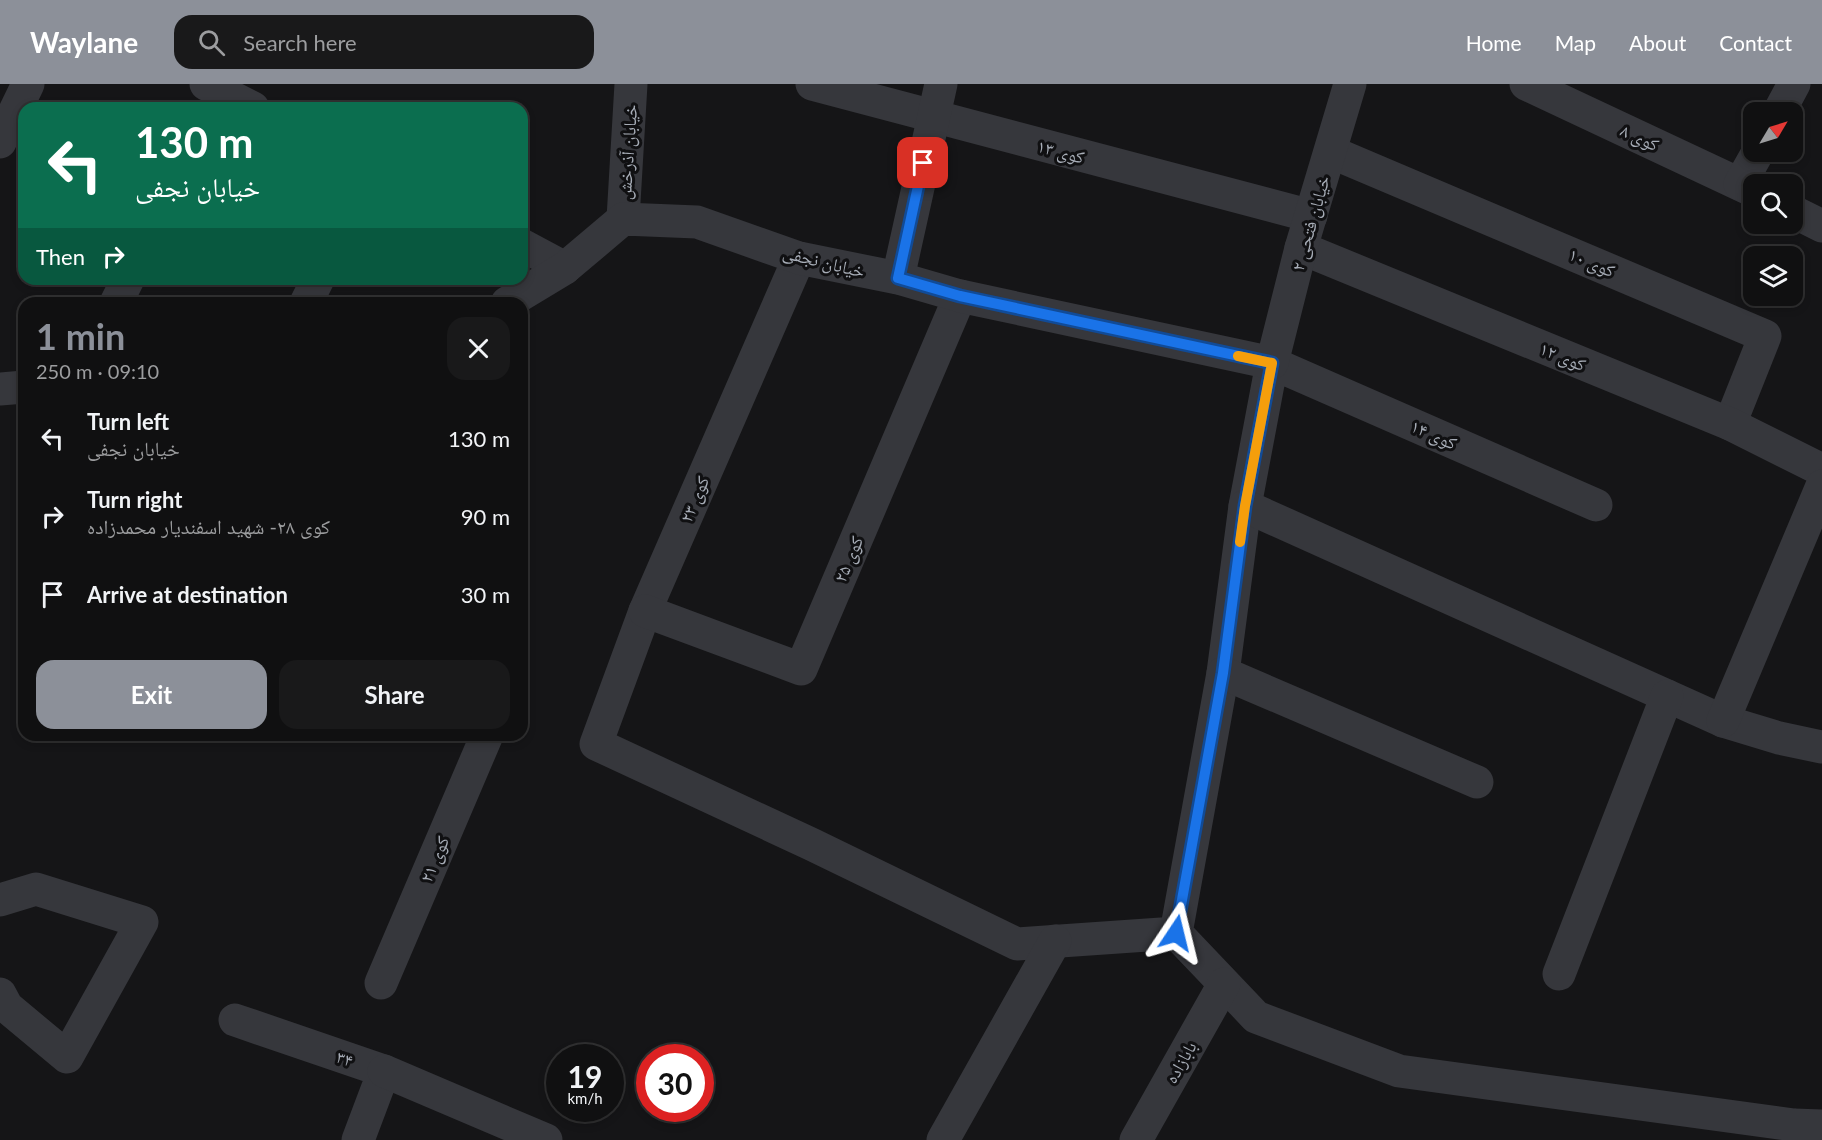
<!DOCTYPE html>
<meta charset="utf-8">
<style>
:root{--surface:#101011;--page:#19191a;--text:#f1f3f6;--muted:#9c9d9f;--line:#303031;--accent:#8c9099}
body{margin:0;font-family:Lato,"Noto Naskh Arabic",sans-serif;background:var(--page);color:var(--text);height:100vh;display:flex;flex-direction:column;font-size:22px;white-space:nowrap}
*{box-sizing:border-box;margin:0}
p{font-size:20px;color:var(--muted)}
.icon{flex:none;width:33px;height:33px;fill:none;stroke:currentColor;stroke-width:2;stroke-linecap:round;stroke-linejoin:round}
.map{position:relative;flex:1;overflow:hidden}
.sheet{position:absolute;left:18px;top:213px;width:510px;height:444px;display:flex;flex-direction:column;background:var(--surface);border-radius:18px;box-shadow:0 3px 9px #0003,0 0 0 2px var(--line)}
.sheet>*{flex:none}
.top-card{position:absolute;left:18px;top:18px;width:510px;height:183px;border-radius:18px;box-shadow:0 3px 9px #0003,0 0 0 2px var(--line);background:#0b6e4f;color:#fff;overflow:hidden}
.needle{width:39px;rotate:52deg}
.controls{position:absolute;left:1743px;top:18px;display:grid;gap:12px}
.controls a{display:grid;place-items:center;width:60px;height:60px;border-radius:12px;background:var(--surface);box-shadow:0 3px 9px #0003,0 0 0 2px var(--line);font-size:30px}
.speed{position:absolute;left:546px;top:960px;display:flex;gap:12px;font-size:30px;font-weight:700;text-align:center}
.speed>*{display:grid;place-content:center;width:78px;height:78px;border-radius:50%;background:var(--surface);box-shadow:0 3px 9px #0003,0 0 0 2px var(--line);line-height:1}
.speed small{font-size:15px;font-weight:400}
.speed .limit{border:9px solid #d22;background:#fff;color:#111}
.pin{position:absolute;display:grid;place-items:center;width:51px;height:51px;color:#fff;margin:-26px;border-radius:12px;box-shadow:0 3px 9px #0006}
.me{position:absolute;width:66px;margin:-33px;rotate:10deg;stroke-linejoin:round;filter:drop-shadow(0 0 4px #0008)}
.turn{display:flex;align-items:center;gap:21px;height:126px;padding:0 18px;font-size:27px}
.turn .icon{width:78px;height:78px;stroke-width:2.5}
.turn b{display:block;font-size:42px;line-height:51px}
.then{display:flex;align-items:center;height:57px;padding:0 18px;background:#0003;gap:12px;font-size:22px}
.round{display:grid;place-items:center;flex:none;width:63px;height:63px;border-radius:18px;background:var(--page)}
.overview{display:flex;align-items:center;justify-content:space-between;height:102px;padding:0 18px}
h1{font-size:36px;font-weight:700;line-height:45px;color:var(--accent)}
.button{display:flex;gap:12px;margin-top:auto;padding:12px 18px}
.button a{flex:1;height:69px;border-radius:18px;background:var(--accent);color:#fff;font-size:24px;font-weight:700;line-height:69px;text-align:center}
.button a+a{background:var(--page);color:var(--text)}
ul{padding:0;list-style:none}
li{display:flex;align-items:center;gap:18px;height:78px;padding:0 18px}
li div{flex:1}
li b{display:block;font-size:22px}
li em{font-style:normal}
header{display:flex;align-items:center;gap:36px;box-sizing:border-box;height:84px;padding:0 30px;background:var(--accent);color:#fff}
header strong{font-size:28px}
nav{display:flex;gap:33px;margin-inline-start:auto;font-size:21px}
.search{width:420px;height:54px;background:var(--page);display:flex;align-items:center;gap:15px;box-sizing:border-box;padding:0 21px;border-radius:18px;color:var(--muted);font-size:22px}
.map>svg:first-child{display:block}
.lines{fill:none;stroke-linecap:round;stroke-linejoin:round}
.minor{stroke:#36373c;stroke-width:33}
.tertiary{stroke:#36373c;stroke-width:33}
.route-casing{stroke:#114b97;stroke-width:15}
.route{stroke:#1a73e8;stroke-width:10}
.slow{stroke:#f59e0b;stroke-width:10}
.labels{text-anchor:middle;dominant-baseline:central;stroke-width:6;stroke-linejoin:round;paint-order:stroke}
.street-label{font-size:18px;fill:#a7adb7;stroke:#101012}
</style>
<header>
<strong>Waylane</strong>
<div class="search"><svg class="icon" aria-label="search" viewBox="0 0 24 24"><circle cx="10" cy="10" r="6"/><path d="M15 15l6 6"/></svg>Search here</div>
<nav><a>Home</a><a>Map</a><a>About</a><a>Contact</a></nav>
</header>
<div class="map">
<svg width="1822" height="1056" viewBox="0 0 1822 1056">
<rect width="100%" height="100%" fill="#151517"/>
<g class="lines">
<g class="minor">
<polyline points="206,0 253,24"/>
<polyline points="812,0 1311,132"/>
<polyline points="1526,0 1754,107"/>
<polyline points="1779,28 1794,0"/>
<polyline points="0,58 28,0"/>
<polyline points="1331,68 1765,252 1730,340"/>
<polyline points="1740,100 1758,68"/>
<polyline points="1792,127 1822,142"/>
<polyline points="623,135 631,0"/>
<polyline points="522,161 565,184"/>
<polyline points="1301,164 1730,340 1822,386"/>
<polyline points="799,174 645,527 596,660 811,760 1017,860 1176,849"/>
<polyline points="898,194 941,0"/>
<polyline points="116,219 128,195"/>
<polyline points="306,219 318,195"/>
<polyline points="1596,421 1272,279 1245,422 1223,589 1176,849 1256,933 1399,987 1794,1041 1822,1042"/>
<polyline points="1245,422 1723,637 1779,654 1822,663"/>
<polyline points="645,527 801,585 960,212"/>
<polyline points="1223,589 1477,698"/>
<polyline points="1723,637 1822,402"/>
<polyline points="0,816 36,805 142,838 67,973 7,923 0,910"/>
<polyline points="1559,890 1667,612"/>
<polyline points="381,899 487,651"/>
<polyline points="235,936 384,987 358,1056"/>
<polyline points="384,987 546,1056"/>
<polyline points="943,1056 1055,857"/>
<polyline points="1136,1056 1224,900"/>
</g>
<g class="tertiary">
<polyline points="507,219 565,184 623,135 697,138 799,174 898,194 960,212 1272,279 1301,164 1350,0"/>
<polyline points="0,305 24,303"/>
</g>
</g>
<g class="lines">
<defs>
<polyline id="route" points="923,79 898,194 960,212 1272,279 1245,422 1223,589 1176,849"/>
</defs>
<use href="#route" class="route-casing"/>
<use href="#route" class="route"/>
<polyline class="slow" points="1238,272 1272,279 1245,422 1240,458"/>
</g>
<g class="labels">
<g class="street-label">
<text transform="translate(1640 53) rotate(25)">کوی ۸</text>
<text transform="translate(1061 67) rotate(15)">کوی ۱۳</text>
<text transform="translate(627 68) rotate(-86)">خیابان آذرخش</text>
<text transform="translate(1310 139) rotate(-74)">خیابان فتحی ۲</text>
<text transform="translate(824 177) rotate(14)">خیابان نجفی</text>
<text transform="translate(1592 178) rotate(23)">کوی ۱۰</text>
<text transform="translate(1563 272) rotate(22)">کوی ۱۲</text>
<text transform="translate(1434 350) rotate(24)">کوی ۱۴</text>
<text transform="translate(694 415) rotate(-67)">کوی ۲۳</text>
<text transform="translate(848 475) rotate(-67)">کوی ۲۵</text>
<text transform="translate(434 775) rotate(-67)">کوی ۲۱</text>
<text transform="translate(345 974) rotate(19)">۳۴</text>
<text transform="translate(1180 978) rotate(-60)">بابازاده</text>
</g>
</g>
</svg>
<div class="controls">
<a><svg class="needle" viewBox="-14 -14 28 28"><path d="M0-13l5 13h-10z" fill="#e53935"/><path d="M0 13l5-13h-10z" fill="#9c9d9f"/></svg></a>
<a><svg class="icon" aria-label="search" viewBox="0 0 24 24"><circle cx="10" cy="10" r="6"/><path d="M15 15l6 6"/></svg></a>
<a><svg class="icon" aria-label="layers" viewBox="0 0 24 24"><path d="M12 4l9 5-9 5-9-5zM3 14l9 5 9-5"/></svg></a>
</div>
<div class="speed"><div>19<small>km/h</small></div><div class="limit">30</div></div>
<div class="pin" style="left:923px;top:79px;background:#d93025"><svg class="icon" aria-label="arrive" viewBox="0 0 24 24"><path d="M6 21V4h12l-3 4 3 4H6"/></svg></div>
<svg class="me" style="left:1176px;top:849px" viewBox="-20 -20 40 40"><path d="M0-17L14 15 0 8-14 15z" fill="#1a73e8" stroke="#fff" stroke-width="4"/></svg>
<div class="top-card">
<div class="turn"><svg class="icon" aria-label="left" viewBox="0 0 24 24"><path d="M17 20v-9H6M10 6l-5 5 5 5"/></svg><div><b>130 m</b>خیابان نجفی</div></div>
<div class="then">Then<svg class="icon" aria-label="right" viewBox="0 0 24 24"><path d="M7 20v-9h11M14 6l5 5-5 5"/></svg></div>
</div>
<section class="sheet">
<div class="overview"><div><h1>1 min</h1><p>250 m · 09:10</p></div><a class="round"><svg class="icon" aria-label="close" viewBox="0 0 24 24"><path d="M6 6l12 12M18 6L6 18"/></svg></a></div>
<ul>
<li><svg class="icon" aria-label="left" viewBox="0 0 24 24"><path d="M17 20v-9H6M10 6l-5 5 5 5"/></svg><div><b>Turn left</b><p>خیابان نجفی</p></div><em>130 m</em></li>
<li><svg class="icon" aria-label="right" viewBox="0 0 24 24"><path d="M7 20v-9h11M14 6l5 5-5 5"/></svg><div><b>Turn right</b><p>کوی ۲۸- شهید اسفندیار محمدزاده</p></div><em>90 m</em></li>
<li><svg class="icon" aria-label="arrive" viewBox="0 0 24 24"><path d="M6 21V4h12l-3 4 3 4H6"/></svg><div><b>Arrive at destination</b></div><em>30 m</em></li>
</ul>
<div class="button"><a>Exit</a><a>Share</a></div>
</section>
</div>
